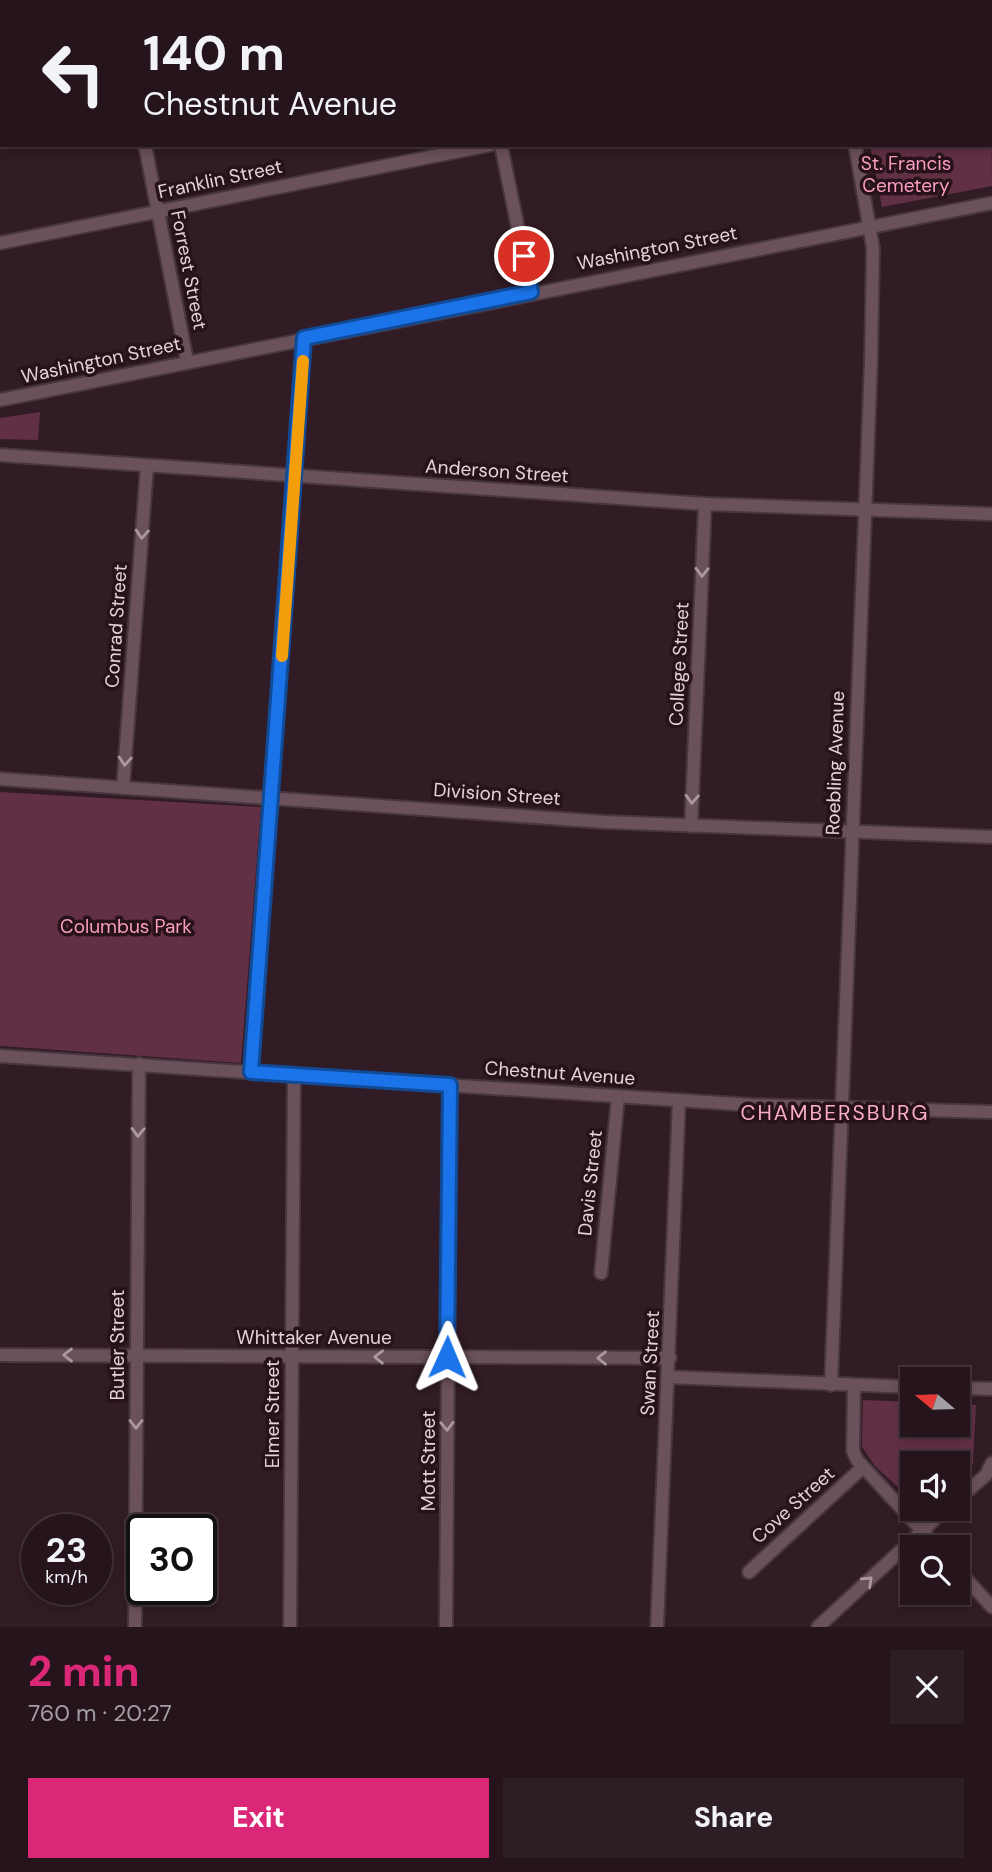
<!DOCTYPE html>
<meta charset="utf-8">
<style>
:root{--surface:#25141b;--page:#2d1d24;--text:#f1f3f6;--muted:#a39ea3;--line:#42333a;--accent:#db2777}
body{margin:0;font-family:"DM Sans",sans-serif;background:var(--page);color:var(--text);height:100vh;display:flex;flex-direction:column;font-size:26px;white-space:nowrap}
*{box-sizing:border-box;margin:0}
p{font-size:23px;color:var(--muted)}
.icon{flex:none;width:38px;height:38px;fill:none;stroke:currentColor;stroke-width:2;stroke-linecap:round;stroke-linejoin:round}
.map{position:relative;height:1627px;overflow:hidden}
.side{display:flex;flex-direction:column;background:var(--surface);flex:1}
.side>*{flex:none}
.top-card{position:absolute;left:0px;top:0px;width:992px;height:147px;box-shadow:0 4px 10px #0003,0 0 0 2px var(--line);background:#25141b;color:var(--text);overflow:hidden}
.needle{width:46px;rotate:289deg}
.fabs{position:absolute;left:900px;top:1367px;display:grid;gap:14px}
.fabs a{display:grid;place-items:center;width:70px;height:70px;border-radius:0px;background:var(--surface);box-shadow:0 4px 10px #0003,0 0 0 2px var(--line);font-size:35px}
.speed{position:absolute;left:21px;top:1514px;display:flex;gap:14px;font-size:35px;font-weight:700;text-align:center}
.speed>*{display:grid;place-content:center;width:91px;height:91px;border-radius:50%;background:var(--surface);box-shadow:0 4px 10px #0003,0 0 0 2px var(--line);line-height:1}
.speed small{font-size:18px;font-weight:400}
.speed .limit{border:4px solid #111;border-radius:10px;background:#fff;color:#111}
.pin{position:absolute;display:grid;place-items:center;width:60px;height:60px;color:#fff;margin:-30px;border:4px solid #fff;border-radius:50%;box-shadow:0 2px 7px #0007}
.me{position:absolute;width:77px;margin:-38px;rotate:1deg;stroke-linejoin:round;filter:drop-shadow(0 0 5px #0008)}
.turn{display:flex;align-items:center;gap:24px;height:147px;padding:0 28px;font-size:32px}
.turn .icon{width:91px;height:91px;stroke-width:2.5}
.turn b{display:block;font-size:49px;line-height:60px}
.round{display:grid;place-items:center;flex:none;width:74px;height:74px;border-radius:0px;background:var(--page)}
.headline{display:flex;align-items:center;justify-content:space-between;height:119px;padding:0 28px}
h1{font-size:42px;font-weight:800;line-height:52px;color:var(--accent)}
.primary-button{display:flex;gap:14px;margin-top:auto;padding:14px 28px}
.primary-button a{flex:1;height:80px;border-radius:0px;background:var(--accent);color:#fff;font-size:28px;font-weight:800;line-height:80px;text-align:center}
.primary-button a+a{background:var(--page);color:var(--text)}
.map>svg:first-child{display:block}
.green{fill:#623045}
.lines{fill:none;stroke-linecap:round;stroke-linejoin:round}
.minor-casing{stroke:#48363e;stroke-width:16}
.tertiary-casing{stroke:#48363e;stroke-width:19}
.minor{stroke:#6b515b;stroke-width:12}
.tertiary{stroke:#6b515b;stroke-width:16}
.oneway{stroke:#ac98a0}
.route-casing{stroke:#114b97;stroke-width:18}
.route{stroke:#1a73e8;stroke-width:12}
.slow{stroke:#f59e0b;stroke-width:12}
.labels{text-anchor:middle;dominant-baseline:central;stroke-width:7;stroke-linejoin:round;paint-order:stroke}
.park-label{font-size:19px;fill:#fa9dc2;stroke:#27121a}
.street-label{font-size:19px;fill:#e2d3d8;stroke:#27121a}
.neighbourhood-label{font-size:21px;letter-spacing:2px;fill:#fbacca;stroke:#27121a}
</style>
<div class="map">
<svg width="992" height="1627" viewBox="0 0 992 1627">
<rect width="100%" height="100%" fill="#311b24"/>
<g class="green">
<polygon points="991,64 992,186 882,207 870,145 990,145"/>
<polygon points="40,412 38,440 0,439 0,418"/>
<polygon points="0,792 261,807 241,1063 0,1046"/>
<polygon points="863,1400 912,1402 912,1424 957,1424 957,1404 976,1405 973,1464 957,1479 957,1463 912,1463 912,1500 875,1466 862,1447"/>
</g>
<g class="lines">
<defs>
<g id="minor">
<polyline points="217,0 218,2"/>
<polyline points="473,0 474,2"/>
<polyline points="826,0 827,2"/>
<polyline points="990,48 992,48"/>
<polyline points="145,145 187,361"/>
<polyline points="501,145 531,292"/>
<polyline points="0,243 490,145"/>
<polyline points="0,400 992,203"/>
<polyline points="0,455 705,504 992,514"/>
<polyline points="0,779 605,822 992,837"/>
<polyline points="123,788 147,466"/>
<polyline points="691,826 705,504"/>
<polyline points="0,1056 752,1105 992,1112"/>
<polyline points="251,1072 304,338"/>
<polyline points="601,1273 618,1097"/>
<polyline points="0,1355 670,1358"/>
<polyline points="668,1377 912,1387"/>
<polyline points="831,1385 871,362 873,248 855,145"/>
<polyline points="854,1386 853,1451 857,1460 937,1547"/>
<polyline points="957,1388 992,1389"/>
<polyline points="957,1500 986,1475 992,1463"/>
<polyline points="957,1569 992,1607"/>
<polyline points="749,1572 863,1467"/>
<polyline points="135,1627 139,1064"/>
<polyline points="290,1627 294,1075"/>
<polyline points="446,1627 450,1085"/>
<polyline points="657,1627 679,1101"/>
<polyline points="818,1627 947,1508"/>
</g>
<g id="tertiary">
<polyline points="430,2 440,0"/>
<polyline points="0,83 2,83"/>
</g>
</defs>
<use href="#minor" class="minor-casing"/>
<use href="#tertiary" class="tertiary-casing"/>
<use href="#minor" class="minor"/>
<use href="#tertiary" class="tertiary"/>
</g>
<defs><path id="oneway-chevron" d="M-2-3.5L2.5 0L-2 3.5" fill="none" stroke-width="1.6" stroke-linecap="round" stroke-linejoin="round" transform="scale(1.75)"/></defs>
<g class="oneway">
<use href="#oneway-chevron" transform="translate(142 534) rotate(94)"/>
<use href="#oneway-chevron" transform="translate(702 572) rotate(92)"/>
<use href="#oneway-chevron" transform="translate(125 761) rotate(94)"/>
<use href="#oneway-chevron" transform="translate(692 799) rotate(93)"/>
<use href="#oneway-chevron" transform="translate(138 1132) rotate(91)"/>
<use href="#oneway-chevron" transform="translate(68 1355) rotate(-180)"/>
<use href="#oneway-chevron" transform="translate(379 1357) rotate(-179)"/>
<use href="#oneway-chevron" transform="translate(602 1358) rotate(-180)"/>
<use href="#oneway-chevron" transform="translate(136 1424) rotate(90)"/>
<use href="#oneway-chevron" transform="translate(447 1426) rotate(89)"/>
<use href="#oneway-chevron" transform="translate(868 1581) rotate(-43)"/>
</g>
<g class="lines">
<defs>
<polyline id="route" points="447,1357 450,1085 251,1072 304,338 531,292 524,256"/>
</defs>
<use href="#route" class="route-casing"/>
<use href="#route" class="route"/>
<polyline class="slow" points="282,656 303,361"/>
</g>
<g class="labels">
<g class="park-label">
<text x="906" y="163">St. Francis<tspan x="906" dy="22">Cemetery</tspan></text>
<text x="126" y="926">Columbus Park</text>
</g>
<g class="street-label">
<text transform="translate(220 179) rotate(-12)">Franklin Street</text>
<text transform="translate(657 248) rotate(-11)">Washington Street</text>
<text transform="translate(189 270) rotate(79)">Forrest Street</text>
<text transform="translate(101 360) rotate(-12)">Washington Street</text>
<text transform="translate(497 471) rotate(4)">Anderson Street</text>
<text transform="translate(116 626) rotate(-86)">Conrad Street</text>
<text transform="translate(679 664) rotate(-87)">College Street</text>
<text transform="translate(835 763) rotate(-88)">Roebling Avenue</text>
<text transform="translate(497 794) rotate(4)">Division Street</text>
<text transform="translate(560 1073) rotate(4)">Chestnut Avenue</text>
<text transform="translate(590 1183) rotate(-84)">Davis Street</text>
<text x="314" y="1337">Whittaker Avenue</text>
<text transform="translate(117 1345) rotate(-90)">Butler Street</text>
<text transform="translate(650 1363) rotate(-87)">Swan Street</text>
<text transform="translate(272 1414) rotate(-90)">Elmer Street</text>
<text transform="translate(428 1461) rotate(-90)">Mott Street</text>
<text transform="translate(793 1505) rotate(-42)">Cove Street</text>
</g>
<g class="neighbourhood-label">
<text x="835" y="1113">CHAMBERSBURG</text>
</g>
</g>
</svg>
<div class="fabs">
<a><svg class="needle" viewBox="-14 -14 28 28"><path d="M0-13l5 13h-10z" fill="#e53935"/><path d="M0 13l5-13h-10z" fill="#a39ea3"/></svg></a>
<a><svg class="icon" aria-label="sound" viewBox="0 0 24 24"><path d="M4 9h4l5-4v14l-5-4H4zM17 9q2 3 0 6"/></svg></a>
<a><svg class="icon" aria-label="search" viewBox="0 0 24 24"><circle cx="10" cy="10" r="6"/><path d="M15 15l6 6"/></svg></a>
</div>
<div class="speed"><div>23<small>km/h</small></div><div class="limit">30</div></div>
<div class="pin" style="left:524px;top:256px;background:#d93025"><svg class="icon" aria-label="arrive" viewBox="0 0 24 24"><path d="M6 21V4h12l-3 4 3 4H6"/></svg></div>
<svg class="me" style="left:447px;top:1357px" viewBox="-20 -20 40 40"><path d="M0-17L14 15 0 8-14 15z" fill="#1a73e8" stroke="#fff" stroke-width="4"/></svg>
<div class="top-card">
<div class="turn"><svg class="icon" aria-label="left" viewBox="0 0 24 24"><path d="M17 20v-9H6M10 6l-5 5 5 5"/></svg><div><b>140 m</b>Chestnut Avenue</div></div>
</div>
</div>
<section class="side">
<div class="headline"><div><h1>2 min</h1><p>760 m · 20:27</p></div><a class="round"><svg class="icon" aria-label="close" viewBox="0 0 24 24"><path d="M6 6l12 12M18 6L6 18"/></svg></a></div>
<div class="primary-button"><a>Exit</a><a>Share</a></div>
</section>
